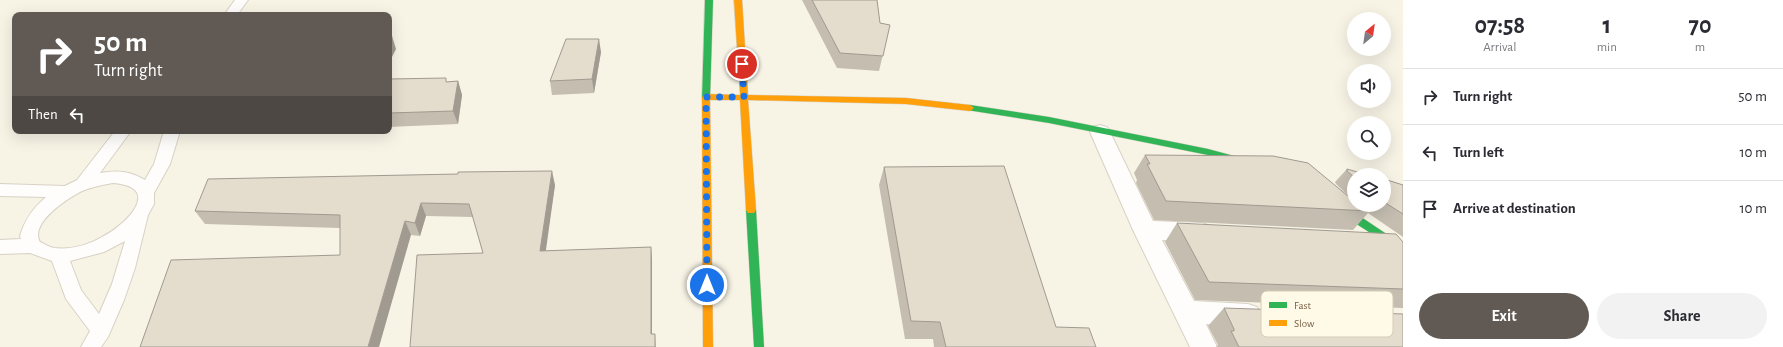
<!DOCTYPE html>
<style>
:root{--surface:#fff;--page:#f2f2f3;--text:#2b2b33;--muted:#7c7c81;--line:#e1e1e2;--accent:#615a54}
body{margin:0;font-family:"Alegreya Sans",sans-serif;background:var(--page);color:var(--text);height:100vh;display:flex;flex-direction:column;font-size:15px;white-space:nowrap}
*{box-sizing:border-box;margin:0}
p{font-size:13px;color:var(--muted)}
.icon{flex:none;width:22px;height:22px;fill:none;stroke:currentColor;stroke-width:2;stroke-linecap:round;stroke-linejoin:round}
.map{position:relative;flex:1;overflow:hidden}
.side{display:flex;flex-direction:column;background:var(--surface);width:380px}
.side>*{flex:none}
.guide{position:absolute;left:12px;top:12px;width:380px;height:122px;border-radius:8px;box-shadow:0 4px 16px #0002;background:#615a54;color:#fff;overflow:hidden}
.needle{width:26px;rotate:29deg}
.controls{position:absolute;left:1347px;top:12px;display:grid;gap:8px}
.controls a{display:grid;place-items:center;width:44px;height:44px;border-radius:50%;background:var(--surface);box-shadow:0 4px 16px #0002;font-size:20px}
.pin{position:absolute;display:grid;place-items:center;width:34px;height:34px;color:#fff;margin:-17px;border:2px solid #fff;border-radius:50%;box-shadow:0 1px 4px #0007}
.me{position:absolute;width:44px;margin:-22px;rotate:0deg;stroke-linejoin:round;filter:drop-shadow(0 0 3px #0008)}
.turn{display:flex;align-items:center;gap:14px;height:84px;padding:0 16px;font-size:18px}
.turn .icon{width:52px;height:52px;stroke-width:2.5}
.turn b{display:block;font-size:28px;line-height:34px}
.then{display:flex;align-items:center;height:38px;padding:0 16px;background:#0003;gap:8px;font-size:15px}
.eta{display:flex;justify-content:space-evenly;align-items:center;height:68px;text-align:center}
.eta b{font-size:24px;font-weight:700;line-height:28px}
.cta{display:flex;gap:8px;margin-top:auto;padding:8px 16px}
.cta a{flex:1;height:46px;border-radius:24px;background:var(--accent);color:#fff;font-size:16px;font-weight:700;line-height:46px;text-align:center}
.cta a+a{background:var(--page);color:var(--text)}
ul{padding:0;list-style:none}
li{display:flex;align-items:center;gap:12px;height:56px;padding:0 16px;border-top:1px solid var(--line)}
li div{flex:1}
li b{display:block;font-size:15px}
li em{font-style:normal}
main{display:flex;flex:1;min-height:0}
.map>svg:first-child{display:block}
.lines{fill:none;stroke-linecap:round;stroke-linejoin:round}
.lane-casing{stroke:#d8d1c4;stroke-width:2}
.street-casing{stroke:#d8d1c4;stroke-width:2}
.fast-casing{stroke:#d8d1c3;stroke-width:1}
.slow-casing{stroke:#d8d1c3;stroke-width:1}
.lane{fill:#fefdfb;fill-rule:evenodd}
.street{fill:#fefdfb;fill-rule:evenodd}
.fast{fill:#30b455;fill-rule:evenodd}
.slow{fill:#ff9f0a;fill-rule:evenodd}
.wall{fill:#c4bdb0}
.shaded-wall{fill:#a09a90}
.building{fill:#e4dccd;stroke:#a09a90}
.route{stroke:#1a73e8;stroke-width:7;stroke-dasharray:0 12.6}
.key{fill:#fffae7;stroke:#d6ccb6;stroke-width:1}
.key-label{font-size:11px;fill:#776045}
</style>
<main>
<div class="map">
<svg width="1403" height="347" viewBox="0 0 1403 347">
<rect width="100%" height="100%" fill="#f7f4e6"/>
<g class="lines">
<defs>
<g id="lane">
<polygon points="235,0 248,0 237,15 224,15"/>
<path d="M115,131H131L100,173C117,170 130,171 145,180L154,164L164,131H180L170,164L154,193V204L148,215L135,268L124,300L108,337L101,347H81L90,331L66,299L52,261L30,253L0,254V240L21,239L20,236C25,219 33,208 46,197L0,196V184L65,186L77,180ZM113,183C164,187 126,225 102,237C88,245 71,250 54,248C49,247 45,244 40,242C29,223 68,198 82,191C92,187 102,185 113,183ZM125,241L112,284L99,314L81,290L70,261L104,252Z"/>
</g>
<polygon id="street" points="1100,125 1107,127 1110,132 1153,221 1202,223 1210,226 1214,232 1210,238 1202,241 1162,240 1194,301 1248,304 1257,307 1261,315 1257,323 1248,326 1206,324 1217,347 1190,347 1133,230 1090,132 1093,127"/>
<g id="fast">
<polygon points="705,0 713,0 710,99 706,102 702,99"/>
<polygon points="970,105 1049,117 1208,149 1249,160 1250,162 1246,165 1208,155 1049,123 967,110 966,108 967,106"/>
<polygon points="1338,199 1341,200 1364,219 1403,245 1403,254 1358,225 1335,204 1333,202 1335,200"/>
<polygon points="751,206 754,207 756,210 764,347 754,347 746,210 748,207"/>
</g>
<polygon id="slow" points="734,0 742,0 748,95 906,98 970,105 974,108 970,111 906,104 748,100 756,210 754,213 748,213 746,210 740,100 710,100 713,347 703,347 702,97 706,94 740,95"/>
</defs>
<use href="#lane" class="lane-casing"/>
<use href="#street" class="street-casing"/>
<use href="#fast" class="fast-casing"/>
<use href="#slow" class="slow-casing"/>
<use href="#lane" class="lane"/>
<use href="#street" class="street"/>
<use href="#fast" class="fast"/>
<use href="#slow" class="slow"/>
</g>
<g class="wall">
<polygon points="802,0 877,0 880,23 890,25 879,71 837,68"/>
<polygon points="601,52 594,93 552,95 550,81"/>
<polygon points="389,79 447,82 458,81 462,95 458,124 389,127"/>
<polygon points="1145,155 1354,205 1384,205 1384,179 1403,185 1403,237 1368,213 1353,230 1154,220 1136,183 1137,180 1134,173"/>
<polygon points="884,167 1056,327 1096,347 934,347 933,339 905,339 879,185"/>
<polygon points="1347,169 1354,175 1354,201 1336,184 1335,182"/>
<polygon points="555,185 545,251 651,247 652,261 652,334 655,334 656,347 410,347 483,253 473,217 426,216 420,236 411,235 340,255 340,228 205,224 195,211"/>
<polygon points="1177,223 1403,242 1403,308 1195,300 1165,242"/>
<polygon points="1224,308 1403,347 1216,347 1218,345 1208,326"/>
</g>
<g class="shaded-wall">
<polygon points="392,36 396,49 389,63 389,41"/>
<polygon points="599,39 601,52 594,93 592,79"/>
<polygon points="458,81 462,95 458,124 453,111"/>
<polygon points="552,171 555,185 544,264 540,251"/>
<polygon points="421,203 426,216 420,236 415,223"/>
<polygon points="405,221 411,235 379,347 368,347"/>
<polygon points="651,247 652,261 652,347 651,334"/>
</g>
<g class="building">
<polygon points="812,0 877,0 880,23 890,25 883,56 840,53"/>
<polygon points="389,36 392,36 389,41"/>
<polygon points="566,39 599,39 592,79 550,81"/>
<polygon points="446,78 446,82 458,81 453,111 389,113 389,79"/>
<polygon points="1145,155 1273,156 1308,163 1354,201 1354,205 1363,205 1370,211 1166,201 1147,164 1150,164"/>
<polygon points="1004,166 1056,327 1089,328 1096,347 946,347 940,322 911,321 884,167"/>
<polygon points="1347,169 1368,175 1354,175 1354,177 1347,171"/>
<polygon points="552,171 540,251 651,247 651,334 655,334 655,347 410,347 417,255 483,253 469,204 421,203 415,223 405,221 368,347 140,347 171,260 340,255 340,215 195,211 208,179 458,174 458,172"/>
<polygon points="1384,179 1403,185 1403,214 1384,202"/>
<polygon points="1177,223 1396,234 1403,242 1403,289 1209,282"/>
<polygon points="1224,308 1403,314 1403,347 1239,347 1231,331 1234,331 1234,329"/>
</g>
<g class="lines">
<polyline class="route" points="707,285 706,97 744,97 742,64"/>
</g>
<rect x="1261" y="291" width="132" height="46" rx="6" class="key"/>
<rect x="1269" y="302" width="18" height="6" fill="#30b455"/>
<rect x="1269" y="320" width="18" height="6" fill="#ff9f0a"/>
<g class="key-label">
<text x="1294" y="309">Fast</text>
<text x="1294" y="327">Slow</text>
</g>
</svg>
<div class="controls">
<a><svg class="needle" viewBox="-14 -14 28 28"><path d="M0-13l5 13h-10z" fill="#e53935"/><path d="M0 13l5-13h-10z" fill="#7c7c81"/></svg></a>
<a><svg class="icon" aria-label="sound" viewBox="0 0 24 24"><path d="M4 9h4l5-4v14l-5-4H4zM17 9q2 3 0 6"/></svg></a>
<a><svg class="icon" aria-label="search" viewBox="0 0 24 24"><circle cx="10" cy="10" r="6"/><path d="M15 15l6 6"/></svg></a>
<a><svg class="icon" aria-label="layers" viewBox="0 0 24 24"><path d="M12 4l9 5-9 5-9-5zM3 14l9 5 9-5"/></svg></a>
</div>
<div class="pin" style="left:742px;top:64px;background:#d93025"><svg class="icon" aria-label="arrive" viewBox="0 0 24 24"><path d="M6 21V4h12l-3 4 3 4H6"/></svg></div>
<svg class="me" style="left:707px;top:285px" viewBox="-20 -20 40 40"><circle r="17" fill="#1a73e8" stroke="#fff" stroke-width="3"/><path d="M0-11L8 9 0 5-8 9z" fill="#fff"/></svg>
<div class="guide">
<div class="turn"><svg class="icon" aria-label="right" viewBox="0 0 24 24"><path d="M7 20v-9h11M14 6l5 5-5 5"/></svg><div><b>50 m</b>Turn right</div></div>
<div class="then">Then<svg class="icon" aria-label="left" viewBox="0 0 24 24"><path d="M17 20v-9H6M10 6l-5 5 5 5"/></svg></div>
</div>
</div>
<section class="side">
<div class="eta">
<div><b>07:58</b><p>Arrival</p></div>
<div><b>1</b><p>min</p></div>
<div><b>70</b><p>m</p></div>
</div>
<ul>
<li><svg class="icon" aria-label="right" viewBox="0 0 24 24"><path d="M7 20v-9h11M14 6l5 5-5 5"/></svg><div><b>Turn right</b></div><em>50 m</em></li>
<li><svg class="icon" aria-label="left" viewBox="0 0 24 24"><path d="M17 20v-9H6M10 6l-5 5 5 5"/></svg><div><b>Turn left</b></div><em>10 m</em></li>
<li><svg class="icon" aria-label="arrive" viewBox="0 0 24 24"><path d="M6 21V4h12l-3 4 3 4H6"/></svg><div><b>Arrive at destination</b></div><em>10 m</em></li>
</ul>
<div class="cta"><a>Exit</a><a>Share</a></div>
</section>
</main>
